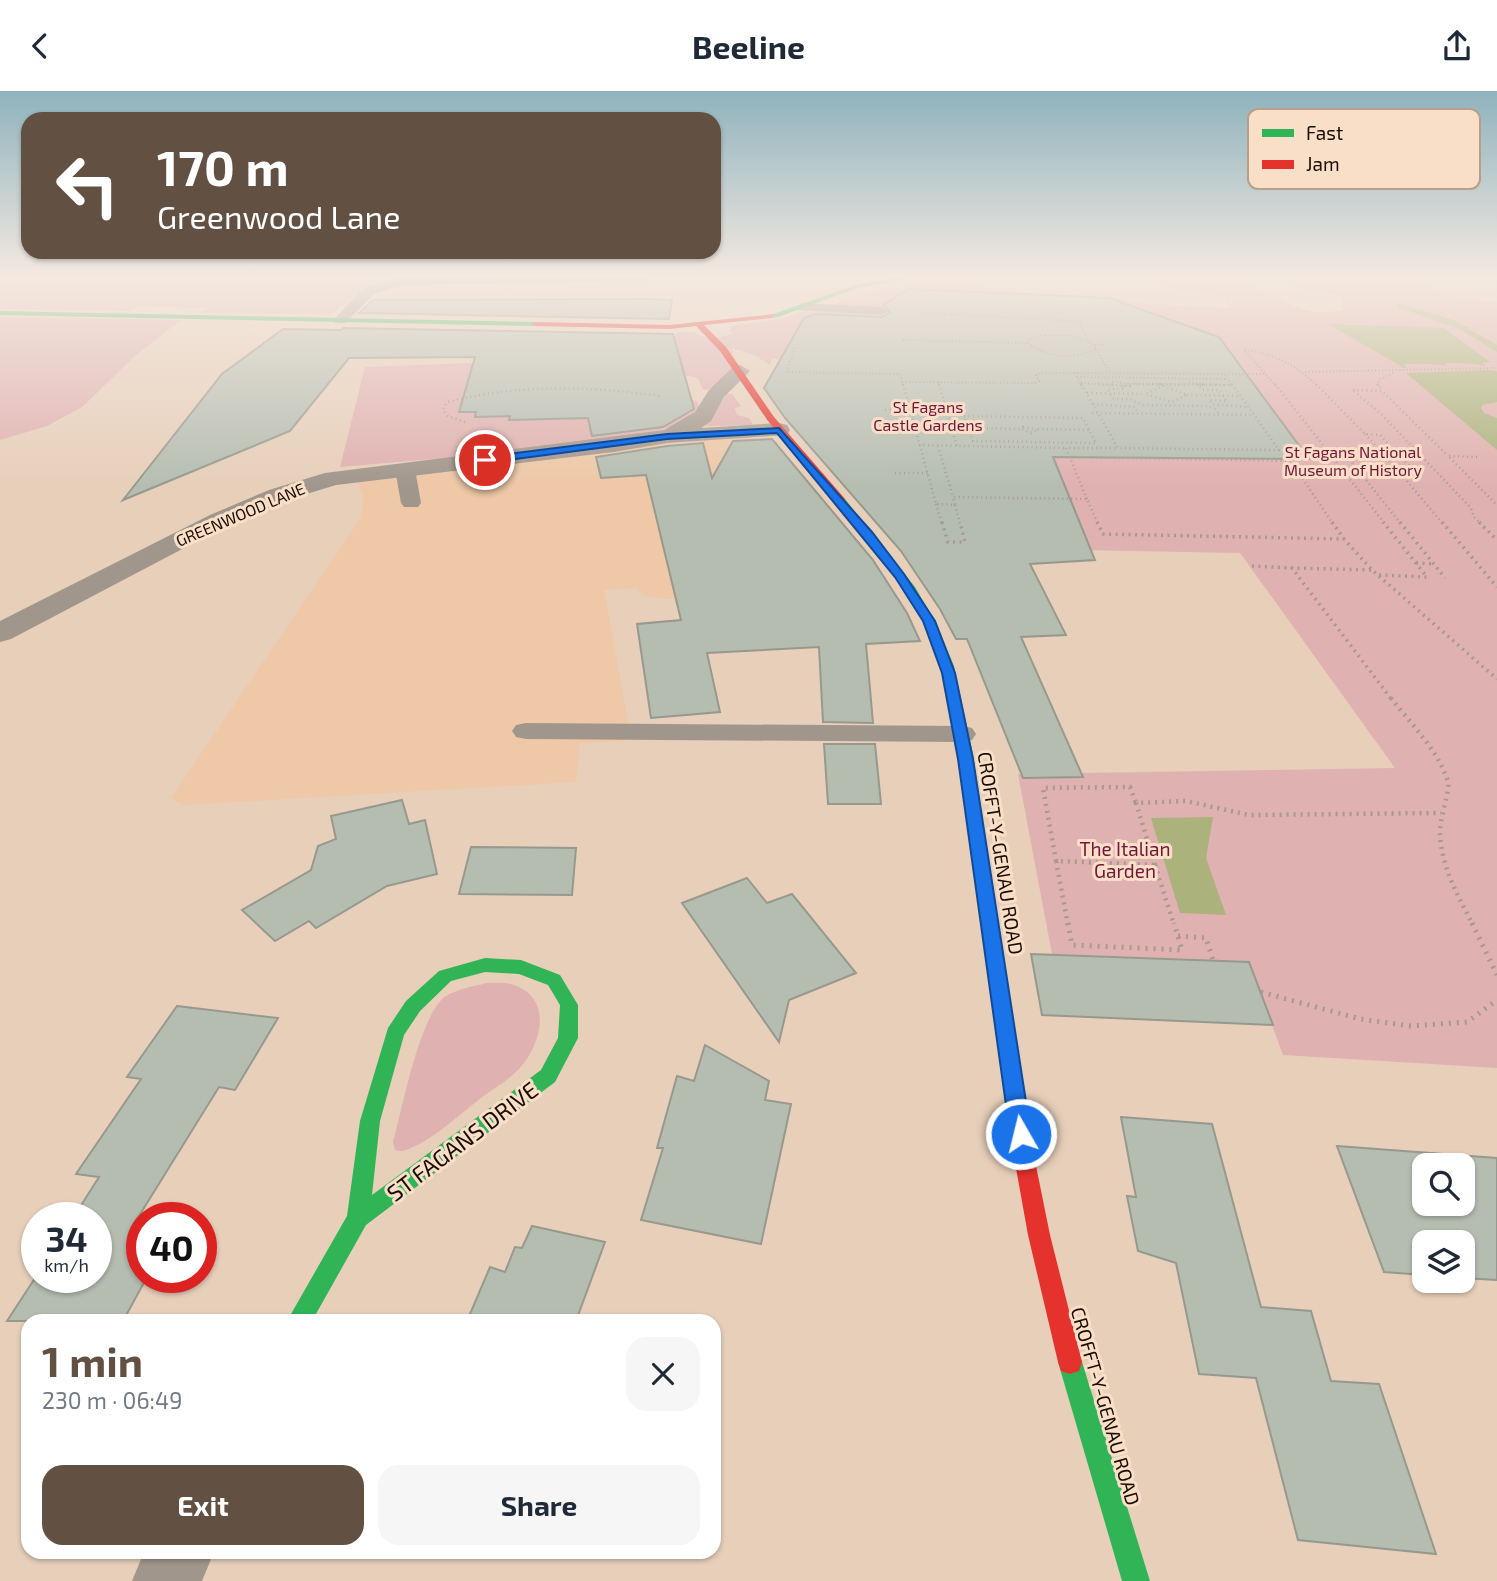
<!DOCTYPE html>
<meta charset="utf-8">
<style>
:root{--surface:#fff;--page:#f6f6f7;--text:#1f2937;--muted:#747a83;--accent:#625042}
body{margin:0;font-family:"Exo 2",sans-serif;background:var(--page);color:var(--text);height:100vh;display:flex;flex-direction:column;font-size:26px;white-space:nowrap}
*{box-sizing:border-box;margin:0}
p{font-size:23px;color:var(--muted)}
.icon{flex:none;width:38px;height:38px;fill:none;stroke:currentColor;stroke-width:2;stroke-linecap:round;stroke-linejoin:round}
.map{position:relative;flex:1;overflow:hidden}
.sheet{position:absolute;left:21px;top:1223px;width:700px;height:245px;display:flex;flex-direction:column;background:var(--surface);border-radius:21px;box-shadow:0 2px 5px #0004}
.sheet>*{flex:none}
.guide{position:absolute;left:21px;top:21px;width:700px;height:147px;border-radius:21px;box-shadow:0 2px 5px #0004;background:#625042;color:#fff;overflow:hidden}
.buttons{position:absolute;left:1412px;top:1062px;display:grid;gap:14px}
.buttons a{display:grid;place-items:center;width:63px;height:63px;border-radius:14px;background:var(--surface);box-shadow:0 2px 5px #0004;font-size:35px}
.speed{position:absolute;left:21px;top:1111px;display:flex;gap:14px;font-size:35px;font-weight:700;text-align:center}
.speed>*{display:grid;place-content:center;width:91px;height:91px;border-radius:50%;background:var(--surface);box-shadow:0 2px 5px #0004;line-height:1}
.speed small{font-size:18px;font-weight:400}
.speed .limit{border:10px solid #d22;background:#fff;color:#111}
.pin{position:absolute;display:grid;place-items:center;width:60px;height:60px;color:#fff;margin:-30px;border:4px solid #fff;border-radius:50%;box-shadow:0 2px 7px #0007}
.me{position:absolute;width:77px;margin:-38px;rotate:352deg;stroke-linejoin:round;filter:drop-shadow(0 0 5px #0008)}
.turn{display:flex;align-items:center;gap:24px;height:147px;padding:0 21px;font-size:32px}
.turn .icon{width:91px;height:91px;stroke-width:2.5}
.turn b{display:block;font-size:49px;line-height:60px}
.round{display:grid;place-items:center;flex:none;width:74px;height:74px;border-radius:21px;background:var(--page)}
.head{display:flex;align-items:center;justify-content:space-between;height:119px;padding:0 21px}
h1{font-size:42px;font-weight:700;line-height:52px;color:var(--accent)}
.action{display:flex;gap:14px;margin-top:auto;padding:14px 21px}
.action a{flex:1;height:80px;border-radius:21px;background:var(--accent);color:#fff;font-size:28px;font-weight:700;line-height:80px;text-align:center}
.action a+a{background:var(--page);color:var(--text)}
header{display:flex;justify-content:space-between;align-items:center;height:91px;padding:0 21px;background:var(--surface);font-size:32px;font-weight:700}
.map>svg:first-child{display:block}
.built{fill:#eec8a7}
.green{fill:#e0b1b1}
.water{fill:#abb27c}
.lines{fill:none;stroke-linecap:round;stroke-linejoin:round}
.stream{fill:#abb27c;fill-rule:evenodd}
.building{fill:#b5bdb1;stroke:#97998e;stroke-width:2;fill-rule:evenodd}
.path-far4{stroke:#a6998d;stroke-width:2;stroke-dasharray:1 2.5;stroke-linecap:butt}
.path-far3{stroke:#a6998d;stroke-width:2.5;stroke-dasharray:1 3.5;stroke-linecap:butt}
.path-far2{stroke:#a6998d;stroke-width:3.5;stroke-dasharray:2 4.5;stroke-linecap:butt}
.path-far1{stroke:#a6998d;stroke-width:4.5;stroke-dasharray:2 5;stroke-linecap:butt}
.path{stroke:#a6998d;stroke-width:5;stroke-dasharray:2 6;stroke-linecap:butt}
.lane{fill:#a1968c;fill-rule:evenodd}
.street{fill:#a1968c;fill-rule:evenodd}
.fast{fill:#30b455;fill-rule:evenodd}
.jam{fill:#e5322d;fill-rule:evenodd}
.route{fill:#1a73e8;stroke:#114b97;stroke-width:2}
.labels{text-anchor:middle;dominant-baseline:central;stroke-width:6;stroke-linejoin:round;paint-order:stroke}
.far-park-label{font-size:16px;fill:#711639;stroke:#f9dfc8}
.far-street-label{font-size:16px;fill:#1a0c01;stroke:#f9dfc8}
.park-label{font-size:19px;fill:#711639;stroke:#f9dfc8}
.street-label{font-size:19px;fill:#1a0c01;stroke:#f9dfc8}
.near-street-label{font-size:23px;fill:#1a0c01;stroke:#f9dfc8}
.key{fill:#f9dfc8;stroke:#b6a08c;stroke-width:2}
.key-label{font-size:19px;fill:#1a0c01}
</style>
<header><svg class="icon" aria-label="back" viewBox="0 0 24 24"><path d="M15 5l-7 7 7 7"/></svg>Beeline<svg class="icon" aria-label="share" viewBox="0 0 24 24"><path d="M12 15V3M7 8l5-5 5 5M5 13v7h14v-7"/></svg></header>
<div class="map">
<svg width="1497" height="1490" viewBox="0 0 1497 1490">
<rect width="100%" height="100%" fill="#e7cfba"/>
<polygon class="built" points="747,346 774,350 785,363 881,498 666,508 645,505 636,497 604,499 629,635 626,650 580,652 576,691 184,714 171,707 360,428 364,405 356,390 664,351"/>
<g class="green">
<polygon points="0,186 504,186 400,187 365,197 332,223 198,222 205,217 139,215 132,220 0,218"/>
<path d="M1156,186H1242L1255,193L1252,197L1254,199C1276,203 1284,212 1305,219C1316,223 1331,220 1344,220L1341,205L1300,197L1279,188L1421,186C1432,209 1475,209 1497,211V977L1283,964L1272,934L1215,931L1195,868L1052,863L1018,683L1395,677L1240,462L1077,459L780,269L772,267L770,274L756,265L732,257L734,276L717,296L703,299L698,287L680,283L688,308L697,310L699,315L694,324L678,334L634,346L492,363L340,376L365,276L657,265L664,253L679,241H693C707,250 720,247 734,242L729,241L732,235L785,227L799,221L821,220L844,209L882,198L967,190L973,194L1031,203L1066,217L1104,210L1101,203H1104L1135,212L1231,217L1225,213L1226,209L1223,206L1153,193L1158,191Z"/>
<polygon points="0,226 181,229 136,264 82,316 47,335 0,349"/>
<polygon points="727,303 732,303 741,315 735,317 737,324 749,327 753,334 705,335"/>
<path d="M487,892C496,892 506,891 514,894C554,908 541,954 519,978C510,988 496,996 485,1004C462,1021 437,1046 411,1057C405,1060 401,1061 395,1059L393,1051C402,1019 420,922 446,905C458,898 474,895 487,892Z"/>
</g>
<g class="water">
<path d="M1328,233L1444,237L1490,271L1482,272L1486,275C1472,272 1459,272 1444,272L1447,275C1433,272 1418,273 1403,273L1407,277H1404Z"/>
<polygon points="1488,279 1497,280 1497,311 1482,314 1481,317 1484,322 1497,327 1497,359 1406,282"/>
<polygon points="1213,726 1206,767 1226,824 1180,822 1151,727"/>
</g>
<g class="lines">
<polygon class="stream" points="1397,212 1454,229 1497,254 1497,261 1459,238 1397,216"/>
</g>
<g class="building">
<polygon points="909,198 1109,207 1219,246 1309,368 1053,366 1095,469 1030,473 1066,544 1021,546 1083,686 1023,687 967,548 956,548 940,518 901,460 785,327 764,297 804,227 816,223 882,226 890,221 883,214"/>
<polygon points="647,208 672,209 669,228 359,222 373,209"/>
<polygon points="343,237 673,243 694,318 663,336 592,345 588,327 509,329 510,325 475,326 476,321 459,321 475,266 349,267 290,340 123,409 222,283 283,238 341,239"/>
<polygon points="772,348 873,469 907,522 920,550 866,553 873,632 823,631 819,556 707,562 720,621 651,627 637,533 681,529 646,384 601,387 596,366 667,355 703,352 712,387 733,350"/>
<polygon points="824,653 875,653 881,713 828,713"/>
<polygon points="402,709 409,733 425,729 437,783 387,795 316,837 309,830 275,850 242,819 311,779 318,755 336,748 331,725"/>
<polygon points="471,756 576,757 572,804 459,803"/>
<polygon points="747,787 767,812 792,803 856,882 789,909 779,951 682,812"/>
<polygon points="1031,863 1249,871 1273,934 1042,924"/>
<polygon points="177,915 278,927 235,999 219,996 134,1133 142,1134 142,1186 147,1186 123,1230 7,1230 37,1184 37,1186 96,1186 96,1127 73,1127 99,1086 76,1083 141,988 127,986"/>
<polygon points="705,954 769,990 765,1009 791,1013 761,1153 641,1129 663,1057 657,1057 677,985 694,990"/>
<polygon points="1121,1026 1212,1033 1261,1216 1311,1220 1331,1290 1379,1293 1436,1463 1298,1449 1256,1287 1199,1283 1176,1172 1138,1160 1127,1105 1136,1106"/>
<path d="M1337,1055L1497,1067V1189L1463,1187V1152H1424V1184L1384,1181ZM1424,1074H1463V1113H1424Z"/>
<polygon points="532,1135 605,1151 576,1230 467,1230 490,1176 505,1181 515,1156 522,1157"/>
</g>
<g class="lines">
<g class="path-far4">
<polyline points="923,222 1079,230 1088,249"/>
<path d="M1045,244C1064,244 1083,243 1096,258C1074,269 1047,267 1028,252L1029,248Z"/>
<polyline points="903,249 1028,252"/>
<polyline points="1095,254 1103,254"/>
<polyline points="795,257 786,281 900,283 903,295"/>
<polyline points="1096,258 1110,282"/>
<polyline points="1305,281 1497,277"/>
<polyline points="1225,284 1233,295"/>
<polyline points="1077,286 1227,288"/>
<polyline points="902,291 1035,292 1039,290 1036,284 1040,282 1075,282"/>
<polyline points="938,291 939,295"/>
<polyline points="1189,291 1205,294"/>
<polyline points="1081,292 1127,295"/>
<polyline points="1113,292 1112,290 1128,293"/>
<polyline points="1159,293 1164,295"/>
<polyline points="1082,295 1075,282 1266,283"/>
<polyline points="1130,295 1128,293 1232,294"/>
<path d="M1276,295L1244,259C1274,262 1296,275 1318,295"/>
<polyline points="1379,295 1379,289 1395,281"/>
</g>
<g class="path-far3">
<polyline points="903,293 936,413 955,414 953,406 1087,408 1098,433"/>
<polyline points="939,293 957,355"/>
<polyline points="1081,293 1118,357 1279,359 1232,293"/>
<polyline points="1098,293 1130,295 1128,293"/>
<polyline points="1134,293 1232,294"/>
<polyline points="1159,293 1187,304 1172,311 1145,303 1161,296"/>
<polyline points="1200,293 1205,294"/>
<polyline points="1275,293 1385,433"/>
<polyline points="1316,293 1365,343 1380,344 1419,385 1402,384 1443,433"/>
<polyline points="1377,293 1382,299"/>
<polyline points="1122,295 1124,298 1107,298 1114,308 1130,308 1142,314 1206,315 1215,318 1219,323"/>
<polyline points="1200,296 1202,299 1219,299 1227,310 1209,309 1212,313 1247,316"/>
<polyline points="1353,299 1382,300 1448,365"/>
<polyline points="1354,300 1382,324 1471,417 1474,426 1481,433"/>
<polyline points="1087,302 1145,303"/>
<polyline points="1187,304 1240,305"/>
<polyline points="1093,313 1135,316 1138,322"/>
<polyline points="885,319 948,320"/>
<polyline points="1092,322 1254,324"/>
<polygon points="964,325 1083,327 1096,352 973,350"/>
<path d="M465,331L448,325L443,319L447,311C518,293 588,295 661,305"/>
<polygon points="1023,336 1038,339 1031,342 1021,338"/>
<polyline points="969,337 1021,338"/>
<polyline points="1038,338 1089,339"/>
<polyline points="1365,343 1402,384"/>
<polyline points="919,354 1066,357"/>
<polyline points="938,355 953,406"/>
<polyline points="1383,363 1356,362 1347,365 1401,433"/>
<polyline points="1400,363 1419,364"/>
<polyline points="1069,366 1291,370 1333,433"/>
<polyline points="1477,366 1448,365 1497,414"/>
<polyline points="895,382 928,382"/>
<polyline points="1087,408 1066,357 1118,357"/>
<polyline points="936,413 942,433"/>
<polyline points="955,414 960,433"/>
</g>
<g class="path-far2">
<polyline points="942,431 948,451 965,451 960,431"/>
<polyline points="1097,431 1103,443 1344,448 1372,479 1497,588"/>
<polyline points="1332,431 1344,448"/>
<polyline points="1400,431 1445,487"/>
<polyline points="1442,431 1497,496"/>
<polyline points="1479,431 1497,449"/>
<polyline points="1416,472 1434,473"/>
<polyline points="1252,475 1292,477"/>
<polyline points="1371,479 1292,477 1392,609"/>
<polyline points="1379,484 1427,486 1383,431"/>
</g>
<g class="path-far1">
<path d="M1391,607C1410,632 1439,660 1448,691C1450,700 1439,729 1440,744C1442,777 1458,805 1473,834"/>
<polyline points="1056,770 1043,697 1130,696 1136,712"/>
<polyline points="1155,774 1174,834"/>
<polyline points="1155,774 1136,712 1186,710 1249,724 1441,722"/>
<polyline points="1068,834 1056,770 1155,774"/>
</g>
<g class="path">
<polyline points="1068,832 1072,854 1182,859 1174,832"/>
<polyline points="1472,832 1497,884"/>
<polyline points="1178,845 1206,847 1213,869"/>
<polyline points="1261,901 1360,928 1411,935 1467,931 1497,909"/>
</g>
<g class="lane">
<polygon points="401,186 654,186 648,190 403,194 375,202 345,232 335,232 333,229 365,196"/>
<polygon points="802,212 881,216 888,220 881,224 797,219 795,216"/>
<polygon points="405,372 415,378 421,412 418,416 404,416 401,412 395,378"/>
<polygon points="526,632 962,635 972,637 976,643 972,649 962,651 526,648 516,646 512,640 516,634"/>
</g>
<g class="street">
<polygon points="740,274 750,280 724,306 711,330 701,337 779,332 787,334 790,339 787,344 667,352 614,361 336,394 287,409 228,434 11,548 0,551 0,530 210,424 269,399 325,382 664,339 695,321 709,299 733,276"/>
<polygon points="144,1461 214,1461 202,1490 132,1490"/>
</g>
<g class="fast">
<polygon points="901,186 918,186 858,197 775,227 768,225 855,194"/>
<polygon points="0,220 535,231 539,233 535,235 0,224"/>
<polygon points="837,408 845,408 915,496 937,534 954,575 973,663 1032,1055 1029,1061 1022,1064 1015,1061 1012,1055 958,663 941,575 925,534 904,496 837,412"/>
<path d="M485,867L521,869L560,884L578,914V947L555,991L366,1134L312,1230H287L347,1125L360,1030L388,937L406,910L439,880ZM485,881L519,883L548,894L560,914L558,947L541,979L372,1104L380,1030L404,944L420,920L451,890Z"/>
<polygon points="1070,1259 1079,1262 1082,1271 1150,1490 1122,1490 1058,1271 1061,1262"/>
</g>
<g class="jam">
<polygon points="775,223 772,227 704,234 726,256 774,326 845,408 845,412 837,412 768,330 720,260 696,235 669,238 535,235 531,233 535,231 669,234"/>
<polygon points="1022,1046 1029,1049 1032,1055 1050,1144 1082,1271 1079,1280 1070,1283 1061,1280 1058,1271 1028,1144 1012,1055 1015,1049"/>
</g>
</g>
<linearGradient id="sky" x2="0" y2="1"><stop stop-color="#8fb3bd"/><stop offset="0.47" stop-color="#f4e9e0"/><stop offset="1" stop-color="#f4e9e0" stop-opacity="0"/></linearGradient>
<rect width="1497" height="395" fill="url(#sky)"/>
<polygon class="route" points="779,337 872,441 904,483 935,530 955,582 973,668 1031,1043 1028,1049 1021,1052 1014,1049 1010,1043 958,668 942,582 923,530 895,486 777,342 667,348 485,372 480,369 485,366 667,343"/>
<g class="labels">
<g class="far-park-label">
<text x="928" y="315">St Fagans<tspan x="928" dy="18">Castle Gardens</tspan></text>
<text x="1353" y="360">St Fagans National<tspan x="1353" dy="18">Museum of History</tspan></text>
</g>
<g class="far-street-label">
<text transform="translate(240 423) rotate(-23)">GREENWOOD LANE</text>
</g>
<g class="park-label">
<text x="1125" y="757">The Italian<tspan x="1125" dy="22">Garden</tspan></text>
</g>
<g class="street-label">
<text transform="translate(1001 762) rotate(81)">CROFFT-Y-GENAU ROAD</text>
<text transform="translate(1106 1315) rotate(74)">CROFFT-Y-GENAU ROAD</text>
</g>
<g class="near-street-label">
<text transform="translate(462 1050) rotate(-37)">ST FAGANS DRIVE</text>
</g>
</g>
<rect x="1248" y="18" width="232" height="80" rx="10" class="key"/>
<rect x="1262" y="38" width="32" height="8" fill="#30b455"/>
<rect x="1262" y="69" width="32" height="9" fill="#e5322d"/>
<g class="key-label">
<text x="1306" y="49">Fast</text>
<text x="1306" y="80">Jam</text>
</g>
</svg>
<div class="buttons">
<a><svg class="icon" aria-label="search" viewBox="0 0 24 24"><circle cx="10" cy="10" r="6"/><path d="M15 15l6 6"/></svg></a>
<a><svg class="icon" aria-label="layers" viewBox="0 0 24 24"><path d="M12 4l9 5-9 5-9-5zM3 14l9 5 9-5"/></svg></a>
</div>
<div class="speed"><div>34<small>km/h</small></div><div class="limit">40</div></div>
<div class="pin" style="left:485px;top:369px;background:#d93025"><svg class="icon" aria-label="arrive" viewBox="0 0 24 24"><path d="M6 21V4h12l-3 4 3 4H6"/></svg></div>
<svg class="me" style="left:1021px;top:1043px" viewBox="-20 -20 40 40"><circle r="17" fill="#1a73e8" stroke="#fff" stroke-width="3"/><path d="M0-11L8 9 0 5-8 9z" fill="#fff"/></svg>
<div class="guide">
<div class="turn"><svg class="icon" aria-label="left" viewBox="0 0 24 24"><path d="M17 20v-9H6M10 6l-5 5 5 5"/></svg><div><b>170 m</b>Greenwood Lane</div></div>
</div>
<section class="sheet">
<div class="head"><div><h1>1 min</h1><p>230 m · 06:49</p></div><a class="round"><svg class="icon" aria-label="close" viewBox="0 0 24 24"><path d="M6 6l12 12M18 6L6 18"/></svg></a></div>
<div class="action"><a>Exit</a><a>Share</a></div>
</section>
</div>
